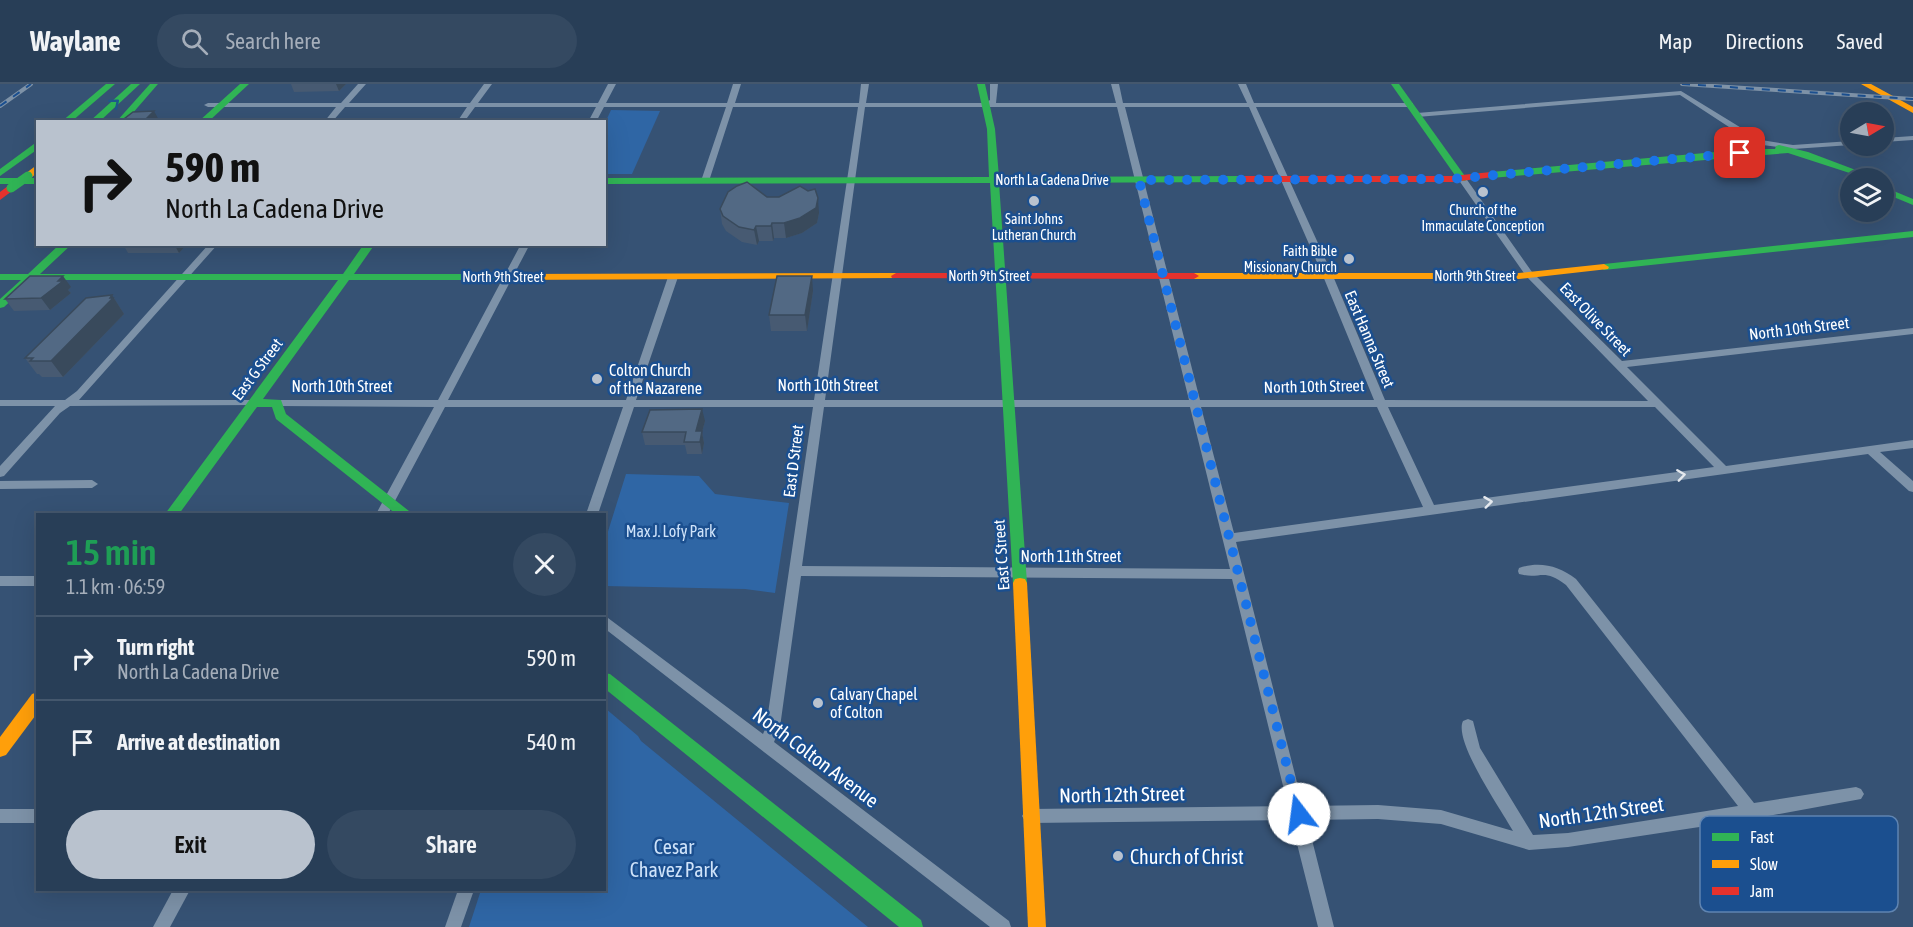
<!DOCTYPE html>
<meta charset="utf-8">
<style>
:root{--surface:#283e57;--page:#344961;--text:#f1f3f6;--muted:#a5aeba;--line:#44576d;--accent:#b9c2ce}
body{margin:0;font-family:"Asap Condensed",sans-serif;background:var(--page);color:var(--text);height:100vh;display:flex;flex-direction:column;font-size:22px;white-space:nowrap}
*{box-sizing:border-box;margin:0}
p{font-size:20px;color:var(--muted)}
.icon{flex:none;width:33px;height:33px;fill:none;stroke:currentColor;stroke-width:2;stroke-linecap:round;stroke-linejoin:round}
.map{position:relative;flex:1;overflow:hidden}
.sheet{position:absolute;left:36px;top:429px;width:570px;height:378px;display:flex;flex-direction:column;background:var(--surface);border-radius:0px;box-shadow:0 6px 24px #0002,0 0 0 2px var(--line)}
.sheet>*{flex:none}
.hud{position:absolute;left:36px;top:36px;width:570px;height:126px;border-radius:0px;box-shadow:0 6px 24px #0002,0 0 0 2px var(--line);background:#b9c2ce;color:#111;overflow:hidden}
.needle{width:39px;rotate:80deg}
.fabs{position:absolute;left:1840px;top:18px;display:grid;gap:12px}
.fabs a{display:grid;place-items:center;width:54px;height:54px;border-radius:50%;background:var(--surface);box-shadow:0 6px 24px #0002,0 0 0 2px var(--line);font-size:30px}
.pin{position:absolute;display:grid;place-items:center;width:51px;height:51px;color:#fff;margin:-26px;border-radius:12px;box-shadow:0 3px 9px #0006}
.me{position:absolute;width:66px;margin:-33px;rotate:345deg;stroke-linejoin:round;filter:drop-shadow(0 0 4px #0008)}
.turn{display:flex;align-items:center;gap:21px;height:126px;padding:0 30px;font-size:27px}
.turn .icon{width:78px;height:78px;stroke-width:2.5}
.turn b{display:block;font-size:42px;line-height:51px}
.round{display:grid;place-items:center;flex:none;width:63px;height:63px;border-radius:32px;background:var(--page)}
.head{display:flex;align-items:center;justify-content:space-between;height:102px;padding:0 30px}
h1{font-size:36px;font-weight:600;line-height:45px;color:#1e9e55}
.primary-button{display:flex;gap:12px;margin-top:auto;padding:12px 30px}
.primary-button a{flex:1;height:69px;border-radius:36px;background:var(--accent);color:#111;font-size:24px;font-weight:600;line-height:69px;text-align:center}
.primary-button a+a{background:var(--page);color:var(--text)}
ul{padding:0;list-style:none}
li{display:flex;align-items:center;gap:18px;height:84px;padding:0 30px;border-top:2px solid var(--line)}
li div{flex:1}
li b{display:block;font-size:22px}
li em{font-style:normal}
header{display:flex;align-items:center;gap:36px;box-sizing:border-box;height:84px;padding:0 30px;background:var(--surface);border-bottom:2px solid var(--line)}
header strong{font-size:28px}
nav{display:flex;gap:33px;margin-inline-start:auto;font-size:21px}
.search{width:420px;height:54px;background:var(--page);display:flex;align-items:center;gap:15px;box-sizing:border-box;padding:0 21px;border-radius:33px;color:var(--muted);font-size:22px}
.map>svg:first-child{display:block}
.green{fill:#2f66a5}
.lines{fill:none;stroke-linecap:round;stroke-linejoin:round}
.street{fill:#7d92a8;fill-rule:evenodd}
.fast{fill:#30b455;fill-rule:evenodd}
.slow{fill:#ff9f0a;fill-rule:evenodd}
.jam{fill:#e5322d;fill-rule:evenodd}
.rail-casing{stroke:#7e92a7;stroke-width:4}
.rail{stroke:#1b4f8f;stroke-width:2;stroke-dasharray:8;stroke-linecap:butt}
.fast-bridge{stroke:#30b455;stroke-width:9}
.wall{fill:#475a72}
.shaded-wall{fill:#394a5c}
.building{fill:#526984;stroke:#394a5c;stroke-width:1.5}
.oneway{stroke:#1d5989}
.oneway2{stroke:#e5e9ee}
.route{stroke:#1a73e8;stroke-width:10;stroke-dasharray:0 18}
.poi-dot{fill:#b9c2ce;stroke:#1b4f8f;stroke-width:2}
.labels{text-anchor:middle;dominant-baseline:central;stroke-width:5;stroke-linejoin:round;paint-order:stroke}
.far-street-label{font-size:14px;fill:#fff;stroke:#1b4f8f}
.far-poi-label{font-size:14px;fill:#fff;stroke:#1b4f8f}
.street-label{font-size:16px;fill:#fff;stroke:#1b4f8f}
.poi-label{font-size:16px;fill:#fff;stroke:#1b4f8f;text-anchor:start}
.park-label{font-size:16px;fill:#cfe3fa;stroke:#1b4f8f}
.near-street-label{font-size:20px;fill:#fff;stroke:#1b4f8f}
.near-park-label{font-size:20px;fill:#cfe3fa;stroke:#1b4f8f}
.near-poi-label{font-size:20px;fill:#fff;stroke:#1b4f8f;text-anchor:start}
.key{fill:#1b4f8f;stroke:#5f84b1;stroke-width:1.5}
.key-label{font-size:16px;fill:#fff}
</style>
<header>
<strong>Waylane</strong>
<div class="search"><svg class="icon" aria-label="search" viewBox="0 0 24 24"><circle cx="10" cy="10" r="6"/><path d="M15 15l6 6"/></svg>Search here</div>
<nav><a>Map</a><a>Directions</a><a>Saved</a></nav>
</header>
<div class="map">
<svg width="1913" height="843" viewBox="0 0 1913 843">
<rect width="100%" height="100%" fill="#365274"/>
<g class="green">
<polygon points="611,26 660,27 632,90 605,90 605,39"/>
<polygon points="626,390 699,392 715,410 789,419 775,509 745,505 605,502 605,457"/>
<polygon points="605,624 638,652 641,657 868,843 469,843 481,806 604,806"/>
</g>
<g class="lines">
<g class="street">
<path d="M358,0H366L349,19H470L484,0H492L478,19H598L608,0H616L606,19H727L733,0H741L735,19H859L861,0H869L866,19H985L990,16V0H998L996,19H1116L1111,0H1119L1123,19H1247L1238,0H1246L1254,19H1413V23H1256L1333,192L1385,316L1648,317L1526,192L1458,95L1462,93H1465L1532,188L1622,277L1913,244V250L1627,283L1726,382L1913,356V364L1880,368L1913,397V408L1909,407L1868,370L1236,458L1303,722L1378,721L1441,726L1513,747C1502,727 1453,657 1463,637L1468,635L1473,637L1480,664L1533,751L1568,749L1738,722L1566,501C1543,483 1541,496 1519,490L1518,487L1519,484C1540,477 1559,482 1576,495L1754,719L1856,703L1861,705L1864,710L1861,715L1752,735L1568,763L1529,766L1441,740L1378,735L1307,736L1334,843H1318L1291,736L1030,739L1025,737L1022,732L1025,727L1030,725L1288,722L1232,495L801,492L780,643L774,658L1009,837L1011,843H990L604,544V531L763,650L766,643L813,323H634L598,430H586L623,323H445L388,430H376L434,323L277,322L272,319L277,316H438L521,160H530L448,316H626L668,193L673,190L678,193L636,316H814L858,23H733L709,97L705,99L701,97L726,23H604L596,38H588L596,23H475L464,38H457L467,23H345L332,38H324L336,23H208L204,21L208,19H341ZM865,23H1117L1189,316H825ZM1125,23H1249L1323,192L1374,316H1200ZM824,323H1190L1230,485L802,482ZM1201,323H1377L1423,423L1234,449ZM1388,323H1655L1714,383L1434,421Z"/>
<polygon points="1681,7 1761,56 1793,61 1851,57 1851,61 1793,65 1755,60 1680,11 1417,33 1413,31 1417,29"/>
<polygon points="1913,52 1913,56 1884,58 1884,54"/>
<polygon points="209,160 218,160 79,316 253,316 257,317 258,319 257,321 70,322 60,329 4,392 0,393 0,382 55,322 0,322 0,316 65,316 77,307"/>
<polygon points="92,396 98,400 92,404 0,405 0,397"/>
<rect x="0" y="492" width="38" height="10"/>
<rect x="0" y="725" width="38" height="14"/>
<polygon points="173,806 190,806 170,843 153,843"/>
<polygon points="458,806 474,806 461,843 445,843"/>
</g>
<g class="fast">
<polygon points="106,0 115,0 71,38 61,38"/>
<polygon points="131,0 140,0 99,38 89,38"/>
<polygon points="150,0 158,0 125,38 116,38"/>
<polygon points="240,0 249,0 208,38 198,38"/>
<polygon points="977,0 985,0 995,45 999,93 1245,92 1250,95 1245,98 999,99 1027,499 1025,503 1015,503 1013,499 990,99 604,100 604,94 989,93 987,45"/>
<polygon points="1391,0 1399,0 1467,95 1465,97 1459,97"/>
<polygon points="38,57 38,65 0,92 0,85"/>
<polygon points="1779,61 1808,68 1877,94 1865,94 1788,69 1491,94 1486,91 1491,88 1750,65 1775,65 1776,62"/>
<rect x="0" y="94" width="38" height="6"/>
<polygon points="1884,103 1913,115 1913,121 1884,109"/>
<polygon points="1913,147 1913,153 1604,186 1599,183 1604,180"/>
<polygon points="60,160 72,160 40,190 343,190 364,160 375,160 354,190 505,190 510,193 505,196 349,196 263,315 281,316 286,330 409,427 411,430 396,430 276,335 272,323 257,323 179,430 165,430 338,196 33,196 4,223 0,224 0,215 21,196 0,196 0,190 28,190"/>
<polygon points="604,589 610,590 921,836 923,843 899,843 604,604"/>
</g>
<g class="slow">
<polygon points="1861,0 1871,0 1913,23 1913,29"/>
<polygon points="38,80 38,88 31,94 25,94 25,90"/>
<polygon points="1604,180 1609,183 1608,185 1519,195 1194,195 1189,192 1194,189 1519,189"/>
<polygon points="896,189 901,192 900,194 505,196 500,193 505,190"/>
<polygon points="1020,494 1025,495 1027,499 1046,843 1028,843 1013,499 1015,495"/>
<polygon points="38,608 38,628 6,671 0,673 0,653 32,610"/>
</g>
<g class="jam">
<polygon points="1491,88 1494,89 1494,93 1452,98 1245,98 1240,95 1245,92 1452,92"/>
<polygon points="8,102 16,104 0,116 0,108"/>
<polygon points="896,189 1194,189 1199,192 1194,195 892,194 891,192"/>
</g>
<defs>
<g id="rail">
<polyline points="1682,0 1913,15"/>
<polyline points="0,22 31,0"/>
</g>
</defs>
<use href="#rail" class="rail-casing"/>
<use href="#rail" class="rail"/>
<polyline class="fast-bridge" points="11,104 28,92"/>
</g>
<g class="wall">
<polygon points="291,0 346,0 339,7 294,8"/>
<polygon points="767,113 819,129 817,139 802,149 786,154 774,154 773,157 759,157 757,161 742,158 726,147 722,140 720,125"/>
<polygon points="123,160 187,160 179,169 128,169"/>
<polygon points="71,203 68,206 71,209 50,226 14,227 5,215"/>
<polygon points="813,207 807,247 771,247 769,231"/>
<polygon points="112,211 124,230 63,293 42,293 39,290 37,290 25,274"/>
<polygon points="705,337 702,348 704,359 702,370 687,370 685,361 645,361 642,348"/>
</g>
<g class="shaded-wall">
<polygon points="336,0 346,0 339,7"/>
<polygon points="154,27 160,38 143,38"/>
<polygon points="818,114 819,129 817,139 802,149 786,154 784,139"/>
<polygon points="772,139 774,154 773,157 771,142"/>
<polygon points="756,142 759,157 757,161 754,146"/>
<polygon points="174,160 187,160 179,169"/>
<polygon points="63,192 71,203 68,206 71,209 50,226 41,214"/>
<polygon points="812,192 813,207 807,247 805,231"/>
<polygon points="112,211 124,230 63,293 51,277"/>
<polygon points="702,325 705,337 702,348 704,359 702,370 700,358 701,351 699,359 696,347"/>
</g>
<g class="building">
<polygon points="154,27 143,38 120,38 133,28"/>
<polygon points="747,98 767,113 779,113 800,102 808,107 815,105 818,114 816,124 800,134 784,139 772,139 771,142 756,142 754,146 739,143 723,132 720,125 728,108 737,102"/>
<polygon points="30,192 63,192 58,197 63,197 41,214 5,215"/>
<polygon points="777,192 812,192 805,231 769,231"/>
<polygon points="112,211 110,214 113,214 51,277 30,277 33,274 25,274 86,214"/>
<polygon points="702,325 696,347 702,347 700,358 684,358 686,348 642,348 650,326"/>
</g>
<defs><path id="oneway-chevron" d="M-2-3.5L2.5 0L-2 3.5" fill="none" stroke-width="1.6" stroke-linecap="round" stroke-linejoin="round" transform="scale(1.5)"/></defs>
<use class="oneway" href="#oneway-chevron" transform="translate(115 19) rotate(-40)"/>
<g class="oneway2">
<use href="#oneway-chevron" transform="translate(1681 391) rotate(-8)"/>
<use href="#oneway-chevron" transform="translate(1488 418) rotate(-7)"/>
</g>
<g class="lines">
<polyline class="route" points="1299,730 1139,96 1452,95 1740,69"/>
</g>
<g class="poi-dot">
<circle cx="1483" cy="108" r="6"/>
<circle cx="1034" cy="117" r="6"/>
<circle cx="1349" cy="175" r="6"/>
<circle cx="597" cy="295" r="6"/>
<circle cx="818" cy="619" r="6"/>
<circle cx="1118" cy="772" r="6"/>
</g>
<g class="labels">
<g class="far-street-label">
<text x="1052" y="96">North La Cadena Drive</text>
<text x="989" y="192">North 9th Street</text>
<text x="1475" y="192">North 9th Street</text>
<text x="503" y="193">North 9th Street</text>
</g>
<g class="far-poi-label">
<text x="1483" y="126">Church of the<tspan x="1483" dy="16">Immaculate Conception</tspan></text>
<text x="1034" y="135">Saint Johns<tspan x="1034" dy="16">Lutheran Church</tspan></text>
<text x="1337" y="167" text-anchor="end">Faith Bible<tspan x="1337" dy="16">Missionary Church</tspan></text>
</g>
<g class="street-label">
<text transform="translate(1596 235) rotate(46)">East Olive Street</text>
<text transform="translate(1799 244) rotate(-7)">North 10th Street</text>
<text transform="translate(1370 255) rotate(67)">East Hanna Street</text>
<text transform="translate(257 285) rotate(-53)">East G Street</text>
<text x="828" y="301">North 10th Street</text>
<text x="342" y="302">North 10th Street</text>
<text transform="translate(1314 302) rotate(-1)">North 10th Street</text>
<text transform="translate(793 377) rotate(-83)">East D Street</text>
<text transform="translate(1001 471) rotate(-94)">East C Street</text>
<text x="1071" y="472">North 11th Street</text>
</g>
<g class="poi-label">
<text x="609" y="286">Colton Church<tspan x="609" dy="18">of the Nazarene</tspan></text>
<text x="830" y="610">Calvary Chapel<tspan x="830" dy="18">of Colton</tspan></text>
</g>
<g class="park-label">
<text x="671" y="447">Max J. Lofy Park</text>
</g>
<g class="near-street-label">
<text transform="translate(816 673) rotate(37)">North Colton Avenue</text>
<text transform="translate(1122 710) rotate(-1)">North 12th Street</text>
<text transform="translate(1601 728) rotate(-8)">North 12th Street</text>
</g>
<g class="near-park-label">
<text x="674" y="762">Cesar<tspan x="674" dy="23">Chavez Park</tspan></text>
</g>
<g class="near-poi-label">
<text x="1130" y="772">Church of Christ</text>
</g>
</g>
<rect x="1700" y="732" width="198" height="96" rx="9" class="key"/>
<rect x="1712" y="749" width="27" height="8" fill="#30b455"/>
<rect x="1712" y="776" width="27" height="8" fill="#ff9f0a"/>
<rect x="1712" y="803" width="27" height="8" fill="#e5322d"/>
<g class="key-label">
<text x="1750" y="759">Fast</text>
<text x="1750" y="786">Slow</text>
<text x="1750" y="813">Jam</text>
</g>
</svg>
<div class="fabs">
<a><svg class="needle" viewBox="-14 -14 28 28"><path d="M0-13l5 13h-10z" fill="#e53935"/><path d="M0 13l5-13h-10z" fill="#a5aeba"/></svg></a>
<a><svg class="icon" aria-label="layers" viewBox="0 0 24 24"><path d="M12 4l9 5-9 5-9-5zM3 14l9 5 9-5"/></svg></a>
</div>
<div class="pin" style="left:1740px;top:69px;background:#d93025"><svg class="icon" aria-label="arrive" viewBox="0 0 24 24"><path d="M6 21V4h12l-3 4 3 4H6"/></svg></div>
<svg class="me" style="left:1299px;top:730px" viewBox="-20 -20 40 40"><circle r="19" fill="#fff"/><path d="M0-13L10 11 0 6-10 11z" fill="#1a73e8"/></svg>
<div class="hud">
<div class="turn"><svg class="icon" aria-label="right" viewBox="0 0 24 24"><path d="M7 20v-9h11M14 6l5 5-5 5"/></svg><div><b>590 m</b>North La Cadena Drive</div></div>
</div>
<section class="sheet">
<div class="head"><div><h1>15 min</h1><p>1.1 km · 06:59</p></div><a class="round"><svg class="icon" aria-label="close" viewBox="0 0 24 24"><path d="M6 6l12 12M18 6L6 18"/></svg></a></div>
<ul>
<li><svg class="icon" aria-label="right" viewBox="0 0 24 24"><path d="M7 20v-9h11M14 6l5 5-5 5"/></svg><div><b>Turn right</b><p>North La Cadena Drive</p></div><em>590 m</em></li>
<li><svg class="icon" aria-label="arrive" viewBox="0 0 24 24"><path d="M6 21V4h12l-3 4 3 4H6"/></svg><div><b>Arrive at destination</b></div><em>540 m</em></li>
</ul>
<div class="primary-button"><a>Exit</a><a>Share</a></div>
</section>
</div>
